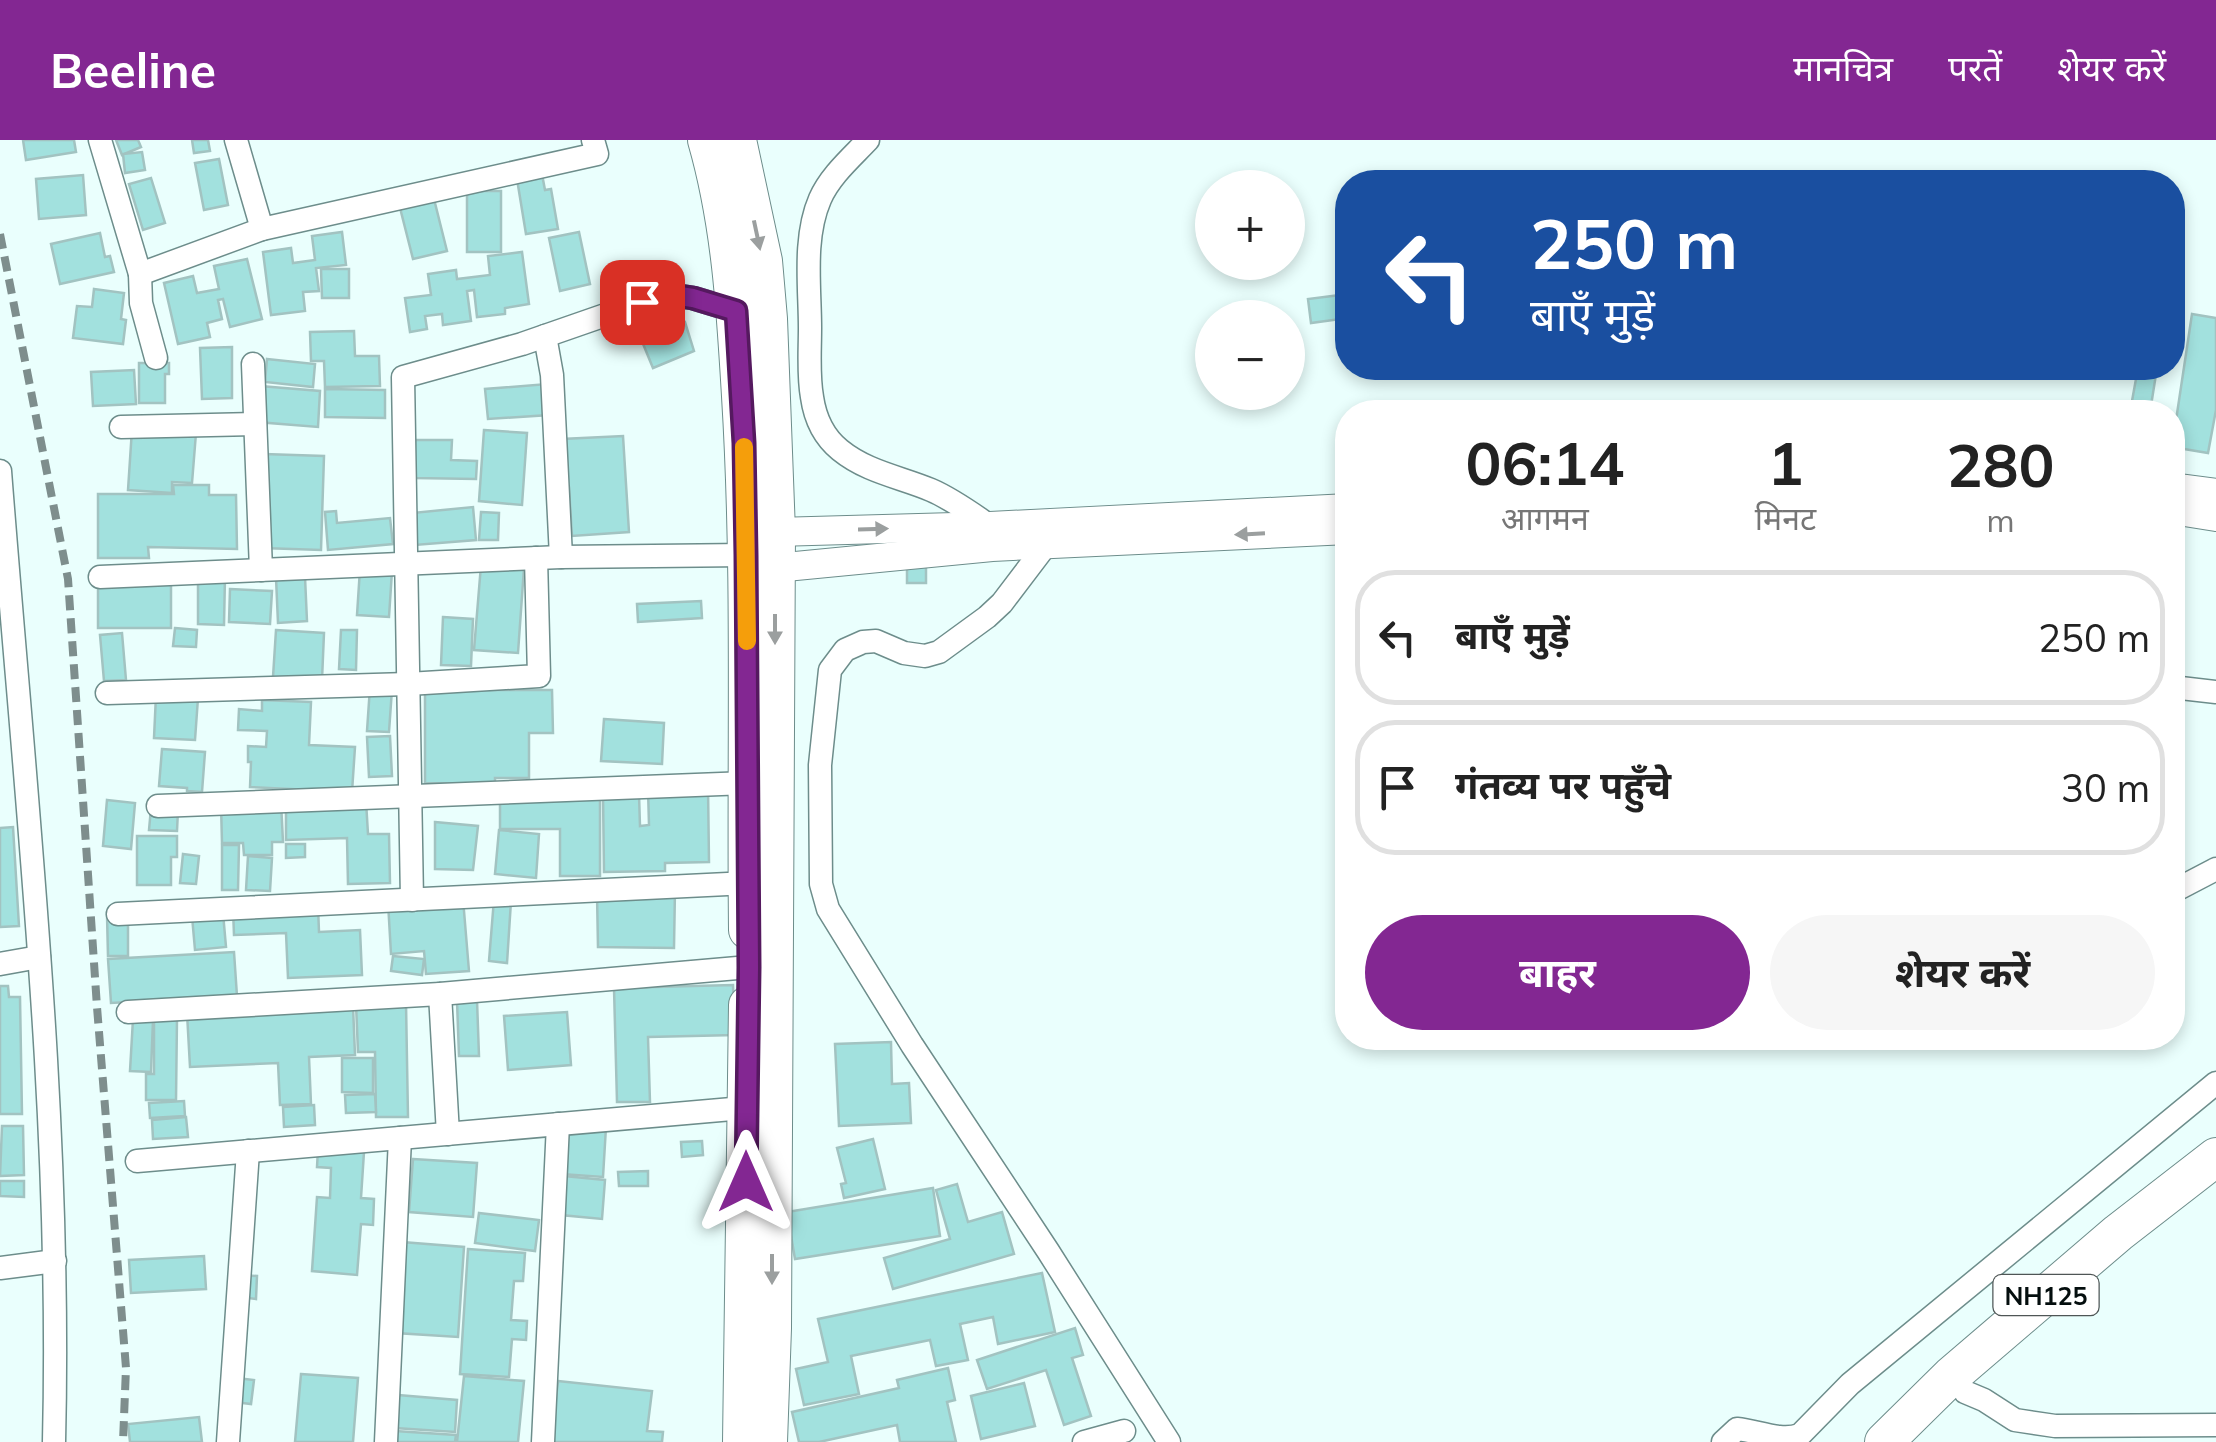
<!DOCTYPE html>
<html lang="hi">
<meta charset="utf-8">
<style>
:root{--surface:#fff;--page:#f6f6f6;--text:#222;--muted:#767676;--line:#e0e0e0;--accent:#832792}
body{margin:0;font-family:Mulish,"Noto Sans Devanagari",sans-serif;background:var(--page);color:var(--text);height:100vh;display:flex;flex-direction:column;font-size:38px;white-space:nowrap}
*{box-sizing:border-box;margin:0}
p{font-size:32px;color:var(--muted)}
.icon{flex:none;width:55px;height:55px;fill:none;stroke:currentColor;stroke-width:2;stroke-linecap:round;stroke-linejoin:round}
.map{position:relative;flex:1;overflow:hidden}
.details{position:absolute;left:1335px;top:260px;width:850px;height:650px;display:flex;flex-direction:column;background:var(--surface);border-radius:40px;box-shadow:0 5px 15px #0003}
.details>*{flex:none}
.hud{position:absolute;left:1335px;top:30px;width:850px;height:210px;border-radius:40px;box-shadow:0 5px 15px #0003;background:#1a4fa0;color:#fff;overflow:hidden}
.fabs{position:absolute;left:1195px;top:30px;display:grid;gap:20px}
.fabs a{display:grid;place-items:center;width:110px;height:110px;border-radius:50%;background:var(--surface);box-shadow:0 5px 15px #0003;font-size:50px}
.pin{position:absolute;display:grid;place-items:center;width:85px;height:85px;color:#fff;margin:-42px;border-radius:20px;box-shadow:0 5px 15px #0006}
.me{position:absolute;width:110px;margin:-55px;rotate:0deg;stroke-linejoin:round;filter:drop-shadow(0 0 8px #0008)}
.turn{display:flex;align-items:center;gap:35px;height:210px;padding:0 30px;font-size:45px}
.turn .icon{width:130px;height:130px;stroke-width:2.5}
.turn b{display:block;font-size:70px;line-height:85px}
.eta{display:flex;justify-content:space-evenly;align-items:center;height:170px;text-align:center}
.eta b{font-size:60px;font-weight:700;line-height:70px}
.button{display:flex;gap:20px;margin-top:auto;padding:20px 30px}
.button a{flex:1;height:115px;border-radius:60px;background:var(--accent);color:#fff;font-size:40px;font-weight:700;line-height:115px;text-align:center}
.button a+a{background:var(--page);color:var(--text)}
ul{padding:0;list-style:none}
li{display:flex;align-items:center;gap:30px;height:135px;margin:0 20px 15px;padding:0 10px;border:5px solid var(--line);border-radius:40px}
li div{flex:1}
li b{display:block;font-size:38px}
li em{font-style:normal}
header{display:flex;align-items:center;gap:60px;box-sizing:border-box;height:140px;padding:0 50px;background:var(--accent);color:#fff}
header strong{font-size:48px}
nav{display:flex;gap:55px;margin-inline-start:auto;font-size:35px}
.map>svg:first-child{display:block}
.building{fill:#a2e1de;stroke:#a2c3c1;stroke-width:2.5}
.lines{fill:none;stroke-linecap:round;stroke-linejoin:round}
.minor-casing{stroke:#6d8d8b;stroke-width:25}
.tertiary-casing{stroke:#6d8d8b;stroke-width:30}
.trunk-casing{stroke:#6d8d8b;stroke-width:40}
.minor{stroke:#fff;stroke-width:22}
.tertiary{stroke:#fff;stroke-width:28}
.trunk{stroke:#fff;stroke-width:38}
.rail{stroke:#7e8e8d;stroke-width:8;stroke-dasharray:15 8;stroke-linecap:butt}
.oneway{fill:#9b9f9f}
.route-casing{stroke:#55195f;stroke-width:25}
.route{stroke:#832792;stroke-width:18}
.slow{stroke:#f59e0b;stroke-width:18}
.labels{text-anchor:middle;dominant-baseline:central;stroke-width:8;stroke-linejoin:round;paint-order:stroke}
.shield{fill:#fff;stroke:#4f5656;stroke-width:2.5}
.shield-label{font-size:25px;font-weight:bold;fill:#040e0e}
</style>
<header>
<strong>Beeline</strong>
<nav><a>मानचित्र</a><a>परतें</a><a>शेयर करें</a></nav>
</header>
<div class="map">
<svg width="2216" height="1302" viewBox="0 0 2216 1302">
<rect width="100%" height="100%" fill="#eafffd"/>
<g class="building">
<polygon points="23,0 74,0 76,12 26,20"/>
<polygon points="116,0 138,0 141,7 122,15"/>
<polygon points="192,0 208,0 210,11 194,13"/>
<polygon points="142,12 145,30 125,33 123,14"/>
<polygon points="219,19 228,65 204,70 195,23"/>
<polygon points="541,29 545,50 551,49 558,89 526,94 516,33"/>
<polygon points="83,35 86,75 39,79 36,39"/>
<polygon points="151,38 165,83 143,90 129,44"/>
<polygon points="432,51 447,111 413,119 398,60"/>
<rect x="467" y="51" width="34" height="61"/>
<polygon points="342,92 346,125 316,128 319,151 303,152 305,171 271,175 263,112 291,108 293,123 315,120 312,96"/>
<polygon points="579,92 590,144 560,151 549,98"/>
<polygon points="100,93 105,117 110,116 114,132 60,144 51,104"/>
<polygon points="522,112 529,164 505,168 505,174 477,177 474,150 467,151 471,181 443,185 442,174 425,176 427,189 410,192 405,158 431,155 428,134 456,130 457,139 490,135 488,116"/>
<polygon points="247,119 262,179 230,187 223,159 218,160 222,179 207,183 210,197 178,204 164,143 193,136 197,153 219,149 214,126"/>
<polygon points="321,129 349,129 349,158 322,158"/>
<polygon points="94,149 124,153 121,179 126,180 123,204 73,198 77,166 92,167"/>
<polygon points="1348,154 1348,178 1311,183 1308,159"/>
<polygon points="2192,174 2216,178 2216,270 2208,313 2172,307"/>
<polygon points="685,182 694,211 653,228 639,194"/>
<polygon points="354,191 355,216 379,216 380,246 325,247 324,221 311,221 310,192"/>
<polygon points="232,207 232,258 202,259 200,208"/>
<polygon points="267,219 315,224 313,247 265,242"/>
<polygon points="139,223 169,223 169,234 165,234 165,263 139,263"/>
<polygon points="2138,228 2157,228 2150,272 2130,272"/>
<polygon points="134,230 136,264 93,266 91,232"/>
<polygon points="547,244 549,275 488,279 485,249"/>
<polygon points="260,246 320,251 318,287 257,282"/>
<polygon points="325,249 385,250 385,278 325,277"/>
<polygon points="132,289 196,293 192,343 172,342 172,353 128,350"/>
<polygon points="484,290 527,293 522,365 479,361"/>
<polygon points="623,296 629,392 572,396 569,348 565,349 562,299"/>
<polygon points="415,300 452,300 451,320 477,321 476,339 414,338"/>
<polygon points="264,314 324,316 321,410 262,408"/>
<polygon points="173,345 209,345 209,355 236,355 237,409 148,407 149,418 98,418 98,354 174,354"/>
<polygon points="473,367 476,400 415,405 412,373"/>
<polygon points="336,371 337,383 390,378 393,404 328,410 325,372"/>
<polygon points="481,372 499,373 498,400 479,400"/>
<rect x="907" y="423" width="19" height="20"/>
<polygon points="481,425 524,428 518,513 474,510"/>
<polygon points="360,429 392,431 389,477 357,475"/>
<polygon points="171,437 171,488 98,488 98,438"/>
<polygon points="198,437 225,437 224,485 198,484"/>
<polygon points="305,437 307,481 278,483 276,438"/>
<polygon points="230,449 272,451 270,484 229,482"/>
<polygon points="701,461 702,478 638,482 637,464"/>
<polygon points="443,477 473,479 471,526 441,525"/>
<polygon points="175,488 197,490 196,507 173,506"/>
<polygon points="276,490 324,493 322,540 273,537"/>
<polygon points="341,490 357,490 356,530 339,529"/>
<polygon points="122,493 126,540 104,541 100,495"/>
<polygon points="370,547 392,549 389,592 367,591"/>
<polygon points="425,550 552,550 553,593 529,593 529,638 495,638 495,644 425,643"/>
<polygon points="156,555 198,558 195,600 154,598"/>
<polygon points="262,560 311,562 309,605 355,607 352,652 250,647 251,622 248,622 248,606 266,607 267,591 238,590 239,569 262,571"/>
<polygon points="604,579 664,583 662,624 601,621"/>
<polygon points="390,596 392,636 369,637 367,597"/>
<polygon points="162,609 205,612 202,652 187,651 187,648 159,646"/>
<polygon points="708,646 709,722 665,723 665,731 604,732 603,655 639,654 640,686 649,685 648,649"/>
<polygon points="600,651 600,736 560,736 560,689 500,689 500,655"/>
<polygon points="107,660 135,663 131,709 103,706"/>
<polygon points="366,661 368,694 389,694 390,743 348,744 347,698 286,700 286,663"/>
<polygon points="281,662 283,702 272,702 272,715 244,715 243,703 222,703 221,665"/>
<polygon points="151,668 178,670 177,691 149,690"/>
<polygon points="435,682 478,686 473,730 435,729"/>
<polygon points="13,687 19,786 0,787 0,688"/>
<polygon points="499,690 539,694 536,738 495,734"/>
<polygon points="137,696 177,696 177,717 171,717 171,745 137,745"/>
<polygon points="286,704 305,704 305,717 286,718"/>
<polygon points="222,705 239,705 238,750 222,750"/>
<polygon points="183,714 199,716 196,744 180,743"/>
<polygon points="248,716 272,718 270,751 246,750"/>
<polygon points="675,749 674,808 598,807 597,754"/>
<polygon points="463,759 469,831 426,834 424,811 391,814 388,762"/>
<polygon points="494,759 511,761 507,823 489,821"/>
<polygon points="318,766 319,792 360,790 362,835 288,838 286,793 234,795 233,769"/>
<polygon points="223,773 226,807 195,810 192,776"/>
<polygon points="107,775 128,775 128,816 108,816"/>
<polygon points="234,812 237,856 111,863 108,819"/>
<polygon points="393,816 424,819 422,835 391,831"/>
<polygon points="733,845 735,895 648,897 650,962 617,962 614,848"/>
<polygon points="0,846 8,846 9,857 20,857 22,974 0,974"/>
<polygon points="477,860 479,916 459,916 457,861"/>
<polygon points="406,863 408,977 376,977 375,912 358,912 356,864"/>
<polygon points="353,866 355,915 309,917 311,964 280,965 278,923 190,927 187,873"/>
<polygon points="567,872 571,925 508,930 504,876"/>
<polygon points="154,878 177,878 176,960 146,960 146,934 154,934"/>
<polygon points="133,879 153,880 151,932 130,931"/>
<polygon points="891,902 892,944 909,943 911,983 839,986 835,904"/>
<polygon points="342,918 373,918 373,953 342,952"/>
<polygon points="375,954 376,972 346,973 345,955"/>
<polygon points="184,961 185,976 150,978 149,963"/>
<polygon points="314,965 315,985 284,987 283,967"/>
<polygon points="186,977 188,997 153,999 152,980"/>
<polygon points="565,984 606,987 603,1037 561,1034"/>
<polygon points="2,986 23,986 24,1035 0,1036"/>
<polygon points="873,999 885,1049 844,1058 841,1044 846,1043 837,1008"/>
<polygon points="702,1001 703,1015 682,1017 681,1002"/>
<polygon points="318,1009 364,1012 361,1058 374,1059 373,1085 361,1084 357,1135 312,1131 317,1057 330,1058 331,1028 317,1027"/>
<polygon points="413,1019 477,1023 473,1077 409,1072"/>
<polygon points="648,1031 648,1046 619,1046 618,1032"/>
<polygon points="564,1036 605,1040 602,1079 561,1075"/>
<polygon points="0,1041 24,1041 24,1057 0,1056"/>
<polygon points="957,1044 968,1082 1002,1072 1014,1114 893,1149 884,1118 950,1099 936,1050"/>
<polygon points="933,1048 940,1096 795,1119 787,1072"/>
<polygon points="479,1073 539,1080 535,1111 475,1103"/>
<polygon points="402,1102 464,1107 458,1197 396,1193"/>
<polygon points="468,1109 525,1113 523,1141 514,1141 511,1180 527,1181 526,1200 512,1199 509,1237 460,1234"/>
<polygon points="204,1116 206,1149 131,1153 129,1120"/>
<polygon points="1042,1133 1055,1192 998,1204 993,1177 960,1184 968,1220 936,1226 930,1200 851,1216 859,1254 804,1265 796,1229 828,1222 818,1179"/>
<polygon points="241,1135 257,1136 256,1159 240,1157"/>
<polygon points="1075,1188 1083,1215 1072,1218 1091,1276 1064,1285 1046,1230 987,1249 977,1220"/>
<polygon points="948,1228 955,1260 947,1262 956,1302 900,1302 897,1285 819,1302 799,1302 792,1272 899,1248 897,1240"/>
<polygon points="301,1234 358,1238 353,1302 295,1302"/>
<polygon points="464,1236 524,1241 518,1302 457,1302"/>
<polygon points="237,1238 254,1240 251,1264 234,1262"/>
<polygon points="558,1241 652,1251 647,1291 663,1292 662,1302 551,1302"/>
<polygon points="1024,1243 1035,1286 981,1299 971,1256"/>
<polygon points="398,1255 457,1260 455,1292 395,1288"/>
<polygon points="199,1277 202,1302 130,1302 128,1284"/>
<polygon points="395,1291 456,1295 455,1302 394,1302"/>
</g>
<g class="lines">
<defs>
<g id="minor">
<polyline points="100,0 140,134 262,89"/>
<polyline points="236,0 262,89 597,14 593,0"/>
<path d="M868,0C851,18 830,36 820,59C803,98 810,147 810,188C810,211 808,235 812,257C815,278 824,297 840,310C867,332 900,337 931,350C952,359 971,373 990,386"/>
<polyline points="140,134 141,163 156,218"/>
<polyline points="545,196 552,235 561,417"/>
<polyline points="253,224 261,430"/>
<polyline points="121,287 255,284"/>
<path d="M0,331C25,654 62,978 54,1302"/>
<polyline points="1046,405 1002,463 987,477 939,512 925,516 904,513 876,501 863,502 845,510 830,530 820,625 821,744 828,769 912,905 1048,1111 1169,1302"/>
<polyline points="100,437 561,417 746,415"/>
<polyline points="2172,547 2216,552"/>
<polyline points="107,553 408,544 539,536 536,418"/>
<polyline points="158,666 747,643"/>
<polyline points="2172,752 2216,729"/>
<polyline points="412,760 403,237 522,204 666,154 693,158 736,171"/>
<polyline points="118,774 748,743"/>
<polyline points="0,824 39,817"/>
<polyline points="440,854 448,994"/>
<polyline points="128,872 440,854 749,827"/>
<polyline points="137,1021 755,967"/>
<polyline points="0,1128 55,1121"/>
<polyline points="1965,1252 1984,1260 2015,1280 2055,1286 2216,1285"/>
<polyline points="228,1302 248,1011"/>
<polyline points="386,1302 400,998"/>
<polyline points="543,1302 558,984"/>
<polyline points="1084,1302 1124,1291"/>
<path d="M1723,1302L1737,1289C1758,1291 1780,1302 1800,1295L1850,1244L2216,943"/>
</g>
<g id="tertiary">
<polyline points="2172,347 2216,353"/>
<polyline points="2172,370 2216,377"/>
<polyline points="776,392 990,386 1348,368"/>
<polyline points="775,428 992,407 1348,390"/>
</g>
<g id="trunk">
<path d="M707,0C731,83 736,171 741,256C752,434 746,612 748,790"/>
<polyline points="737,0 763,121 768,179 776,392 772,1188 768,1302"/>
<polyline points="742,1302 748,865"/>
<polyline points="1884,1302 1951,1236 2118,1093 2216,1017"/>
</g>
</defs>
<use href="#minor" class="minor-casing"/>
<use href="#tertiary" class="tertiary-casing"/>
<use href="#trunk" class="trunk-casing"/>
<use href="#minor" class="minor"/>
<use href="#tertiary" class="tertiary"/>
<use href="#trunk" class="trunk"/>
<polyline class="rail" points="0,94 68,439 97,867 126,1228 123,1302"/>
</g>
<defs><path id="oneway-solid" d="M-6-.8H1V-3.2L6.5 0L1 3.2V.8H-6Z" transform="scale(2.5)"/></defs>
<g class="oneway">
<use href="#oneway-solid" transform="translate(757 95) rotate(78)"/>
<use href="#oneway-solid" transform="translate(873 389) rotate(-2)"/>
<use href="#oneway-solid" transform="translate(1250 394) rotate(177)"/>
<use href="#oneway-solid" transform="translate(775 489) rotate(90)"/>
<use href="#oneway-solid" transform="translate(772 1129) rotate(90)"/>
</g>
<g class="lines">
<defs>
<polyline id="route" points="642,162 666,154 693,158 736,171 744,303 746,415 749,827 746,1042"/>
</defs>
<use href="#route" class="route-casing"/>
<use href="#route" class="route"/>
<polyline class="slow" points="744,307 747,501"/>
</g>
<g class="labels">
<rect class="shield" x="1993.5" y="1135" width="105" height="40" rx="8"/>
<g class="shield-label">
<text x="2046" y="1155">NH125</text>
</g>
</g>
</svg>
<div class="fabs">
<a>+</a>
<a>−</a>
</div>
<div class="pin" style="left:642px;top:162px;background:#d93025"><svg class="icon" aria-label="arrive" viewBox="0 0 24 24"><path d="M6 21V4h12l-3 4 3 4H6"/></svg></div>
<svg class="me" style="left:746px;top:1042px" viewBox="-20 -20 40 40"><path d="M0-17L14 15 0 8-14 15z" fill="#832792" stroke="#fff" stroke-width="4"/></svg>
<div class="hud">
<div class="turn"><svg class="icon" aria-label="left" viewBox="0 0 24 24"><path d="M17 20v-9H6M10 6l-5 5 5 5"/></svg><div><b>250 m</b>बाएँ मुड़ें</div></div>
</div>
<section class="details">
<div class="eta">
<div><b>06:14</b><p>आगमन</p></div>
<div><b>1</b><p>मिनट</p></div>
<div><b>280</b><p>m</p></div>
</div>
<ul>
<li><svg class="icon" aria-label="left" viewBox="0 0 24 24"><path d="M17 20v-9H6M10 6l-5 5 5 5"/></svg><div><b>बाएँ मुड़ें</b></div><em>250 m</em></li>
<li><svg class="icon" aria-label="arrive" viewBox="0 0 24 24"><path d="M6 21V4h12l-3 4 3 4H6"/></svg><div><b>गंतव्य पर पहुँचे</b></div><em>30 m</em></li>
</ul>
<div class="button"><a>बाहर</a><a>शेयर करें</a></div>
</section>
</div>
